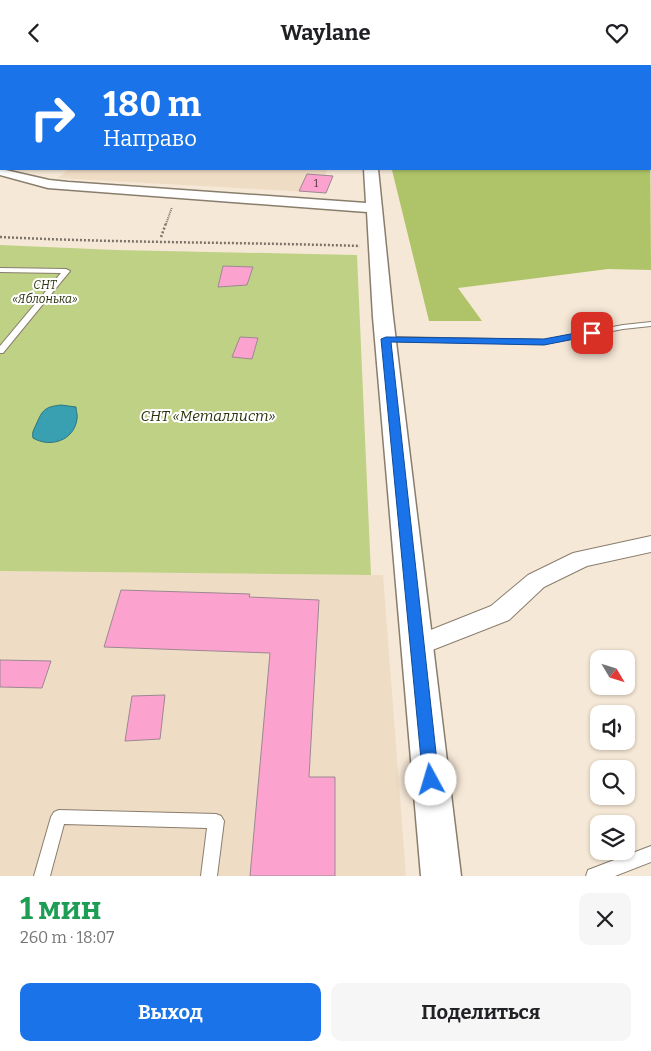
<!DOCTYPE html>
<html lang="ru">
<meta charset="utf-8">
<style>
:root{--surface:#fff;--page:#f6f6f6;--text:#202124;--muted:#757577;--accent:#1a73e8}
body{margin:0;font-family:Bitter,serif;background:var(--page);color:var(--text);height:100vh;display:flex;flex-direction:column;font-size:19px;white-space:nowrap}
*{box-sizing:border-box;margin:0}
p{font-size:16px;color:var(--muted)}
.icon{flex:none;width:28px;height:28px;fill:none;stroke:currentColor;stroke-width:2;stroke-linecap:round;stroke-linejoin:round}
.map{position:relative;height:811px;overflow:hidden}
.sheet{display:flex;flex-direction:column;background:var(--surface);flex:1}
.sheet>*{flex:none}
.guide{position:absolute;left:0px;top:0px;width:651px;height:105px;box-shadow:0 1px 4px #0004;background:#1a73e8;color:#fff;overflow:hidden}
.needle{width:32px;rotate:128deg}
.buttons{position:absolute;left:590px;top:585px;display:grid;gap:10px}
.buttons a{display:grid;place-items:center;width:45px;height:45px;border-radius:10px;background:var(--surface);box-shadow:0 1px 4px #0004;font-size:25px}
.pin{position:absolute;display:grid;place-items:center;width:42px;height:42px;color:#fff;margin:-21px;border-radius:10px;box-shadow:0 2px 8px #0006}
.me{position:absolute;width:55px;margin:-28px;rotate:354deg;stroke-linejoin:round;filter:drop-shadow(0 0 4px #0008)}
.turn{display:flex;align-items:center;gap:18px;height:105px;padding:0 20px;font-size:22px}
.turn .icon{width:65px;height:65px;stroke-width:2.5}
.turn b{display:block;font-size:35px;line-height:42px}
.round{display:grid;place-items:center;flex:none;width:52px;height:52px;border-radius:10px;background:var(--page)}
.headline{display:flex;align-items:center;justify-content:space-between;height:85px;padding:0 20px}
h1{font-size:30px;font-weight:700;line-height:38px;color:#1e9e55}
.primary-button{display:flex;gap:10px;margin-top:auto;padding:10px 20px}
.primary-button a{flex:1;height:58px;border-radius:10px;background:var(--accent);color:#fff;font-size:20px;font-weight:700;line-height:58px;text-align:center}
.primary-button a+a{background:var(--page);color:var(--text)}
header{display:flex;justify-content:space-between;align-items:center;height:65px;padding:0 20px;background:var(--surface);font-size:22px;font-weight:700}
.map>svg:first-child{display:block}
.built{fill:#efdcc5}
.green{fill:#bfd185}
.forest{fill:#afc468}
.water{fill:#39a0b2;stroke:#2e747f}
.building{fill:#fca2cf;stroke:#9c8891}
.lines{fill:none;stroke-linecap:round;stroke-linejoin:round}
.service-casing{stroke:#897d6d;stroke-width:2}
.minor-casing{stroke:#897d6d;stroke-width:2}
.tertiary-casing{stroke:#897d6d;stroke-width:3}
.path-far1{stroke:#7c7468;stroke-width:2;stroke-dasharray:1 1;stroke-linecap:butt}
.path{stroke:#7c7468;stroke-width:2.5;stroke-dasharray:2 2;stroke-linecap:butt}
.service{fill:#fff;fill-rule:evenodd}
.minor{fill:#fff;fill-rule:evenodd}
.tertiary{fill:#fff;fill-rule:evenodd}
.route{fill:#1a73e8;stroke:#114b97}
.labels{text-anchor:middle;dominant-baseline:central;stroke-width:4;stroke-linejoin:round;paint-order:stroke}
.far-number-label{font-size:11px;fill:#4d343a}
.far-park-label{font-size:12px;font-style:italic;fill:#2c340d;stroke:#fff}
.park-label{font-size:15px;font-style:italic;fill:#2c340d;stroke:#fff}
</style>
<header><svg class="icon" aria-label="back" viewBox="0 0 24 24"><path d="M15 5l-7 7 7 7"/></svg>Waylane<svg class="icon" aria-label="heart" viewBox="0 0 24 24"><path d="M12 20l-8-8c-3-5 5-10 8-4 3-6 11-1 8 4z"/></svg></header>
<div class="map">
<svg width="651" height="811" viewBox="0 0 651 811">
<rect width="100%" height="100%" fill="#f6e8d6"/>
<g class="built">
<polygon points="420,0 651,0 651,46 650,1"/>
<polygon points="69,104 327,104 326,110 333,111 326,128 58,113"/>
<polygon points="0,506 383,510 406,811 0,811"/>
</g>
<polygon class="green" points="0,180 116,185 357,190 371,510 0,506"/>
<polygon class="forest" points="650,52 651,205 608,204 458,223 482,256 429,256 392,105 650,104"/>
<path class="water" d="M61,340L76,342C76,346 78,351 77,354C74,376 50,383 33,373C32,368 33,366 35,362C42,347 42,342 61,340Z"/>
<g class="building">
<polygon points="307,109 333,111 326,128 299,126"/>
<polygon points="223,201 253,202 247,220 218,222"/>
<polygon points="240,272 258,273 252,294 232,292"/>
<polygon points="121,525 250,529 249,532 319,535 309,712 335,712 335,811 250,811 270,588 104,582"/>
<polygon points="0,595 51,596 42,623 0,622"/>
<polygon points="165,630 160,674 125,676 132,631"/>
</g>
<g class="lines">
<defs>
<g id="service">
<polygon points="85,0 112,0 113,1 88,1"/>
<polygon points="463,0 501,0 502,1 467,1"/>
<rect x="591" y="0" width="4" height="1"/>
<rect x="650" y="22" width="1" height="2"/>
<rect x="0" y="29" width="1" height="2"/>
<polygon points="0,203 66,204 70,206 3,288 0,288 0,281 61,208 0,207"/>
<polygon points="651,257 651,261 623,264 544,279 386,276 382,274 386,272 544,275 623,260"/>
<polygon points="59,745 216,749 221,751 224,756 217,811 201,811 207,763 64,759 50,811 34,811 51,752 54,747"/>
<polygon points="651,781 651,797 615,811 586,811 588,805"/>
</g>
<polygon id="minor" points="651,471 651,487 587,501 544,522 509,555 417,591 408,588 404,581 408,574 491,541 528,510 573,488"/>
<g id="tertiary">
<polygon points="215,0 228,0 229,1 216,1"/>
<polygon points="0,102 1,104 49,115 68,117 366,138 364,104 378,104 393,252 461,811 421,811 373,252 367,147 48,123 0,110"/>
</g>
</defs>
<use href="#service" class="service-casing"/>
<use href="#minor" class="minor-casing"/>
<use href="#tertiary" class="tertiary-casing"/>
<polyline class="path-far1" points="166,159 172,142"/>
<g class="path">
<path d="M0,172C120,178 240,177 360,181"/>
<polyline points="161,172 166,158"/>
</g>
<use href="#service" class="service"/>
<use href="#minor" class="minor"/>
<use href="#tertiary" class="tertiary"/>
</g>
<polygon class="route" points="592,265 595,266 595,270 544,280 391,277 439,715 437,720 431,723 425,720 423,715 381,274 386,272 544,274"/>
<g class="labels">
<g class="far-number-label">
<text x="316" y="118">1</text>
</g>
<g class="far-park-label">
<text x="45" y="220">СНТ<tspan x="45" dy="14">«Яблонька»</tspan></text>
</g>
<g class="park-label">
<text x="208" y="351">СНТ «Металлист»</text>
</g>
</g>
</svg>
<div class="buttons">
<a><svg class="needle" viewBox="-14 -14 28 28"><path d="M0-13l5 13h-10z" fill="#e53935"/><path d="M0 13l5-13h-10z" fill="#757577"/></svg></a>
<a><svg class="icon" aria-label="sound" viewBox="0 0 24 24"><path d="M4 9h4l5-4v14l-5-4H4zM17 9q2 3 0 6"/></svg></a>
<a><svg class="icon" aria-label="search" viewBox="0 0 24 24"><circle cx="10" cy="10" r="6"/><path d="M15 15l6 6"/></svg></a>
<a><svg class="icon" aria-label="layers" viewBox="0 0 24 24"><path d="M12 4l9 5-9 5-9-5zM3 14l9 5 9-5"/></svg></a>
</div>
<div class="pin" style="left:592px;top:268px;background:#d93025"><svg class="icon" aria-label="arrive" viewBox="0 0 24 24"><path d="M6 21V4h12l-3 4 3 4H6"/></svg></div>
<svg class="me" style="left:431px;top:715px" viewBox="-20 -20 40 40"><circle r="19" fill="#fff"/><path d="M0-13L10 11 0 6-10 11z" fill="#1a73e8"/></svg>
<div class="guide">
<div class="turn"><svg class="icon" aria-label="right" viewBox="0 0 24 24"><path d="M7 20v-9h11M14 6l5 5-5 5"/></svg><div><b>180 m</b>Направо</div></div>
</div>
</div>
<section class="sheet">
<div class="headline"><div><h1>1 мин</h1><p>260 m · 18:07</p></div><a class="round"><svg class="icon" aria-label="close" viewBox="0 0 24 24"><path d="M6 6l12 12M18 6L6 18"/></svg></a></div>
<div class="primary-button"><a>Выход</a><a>Поделиться</a></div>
</section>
